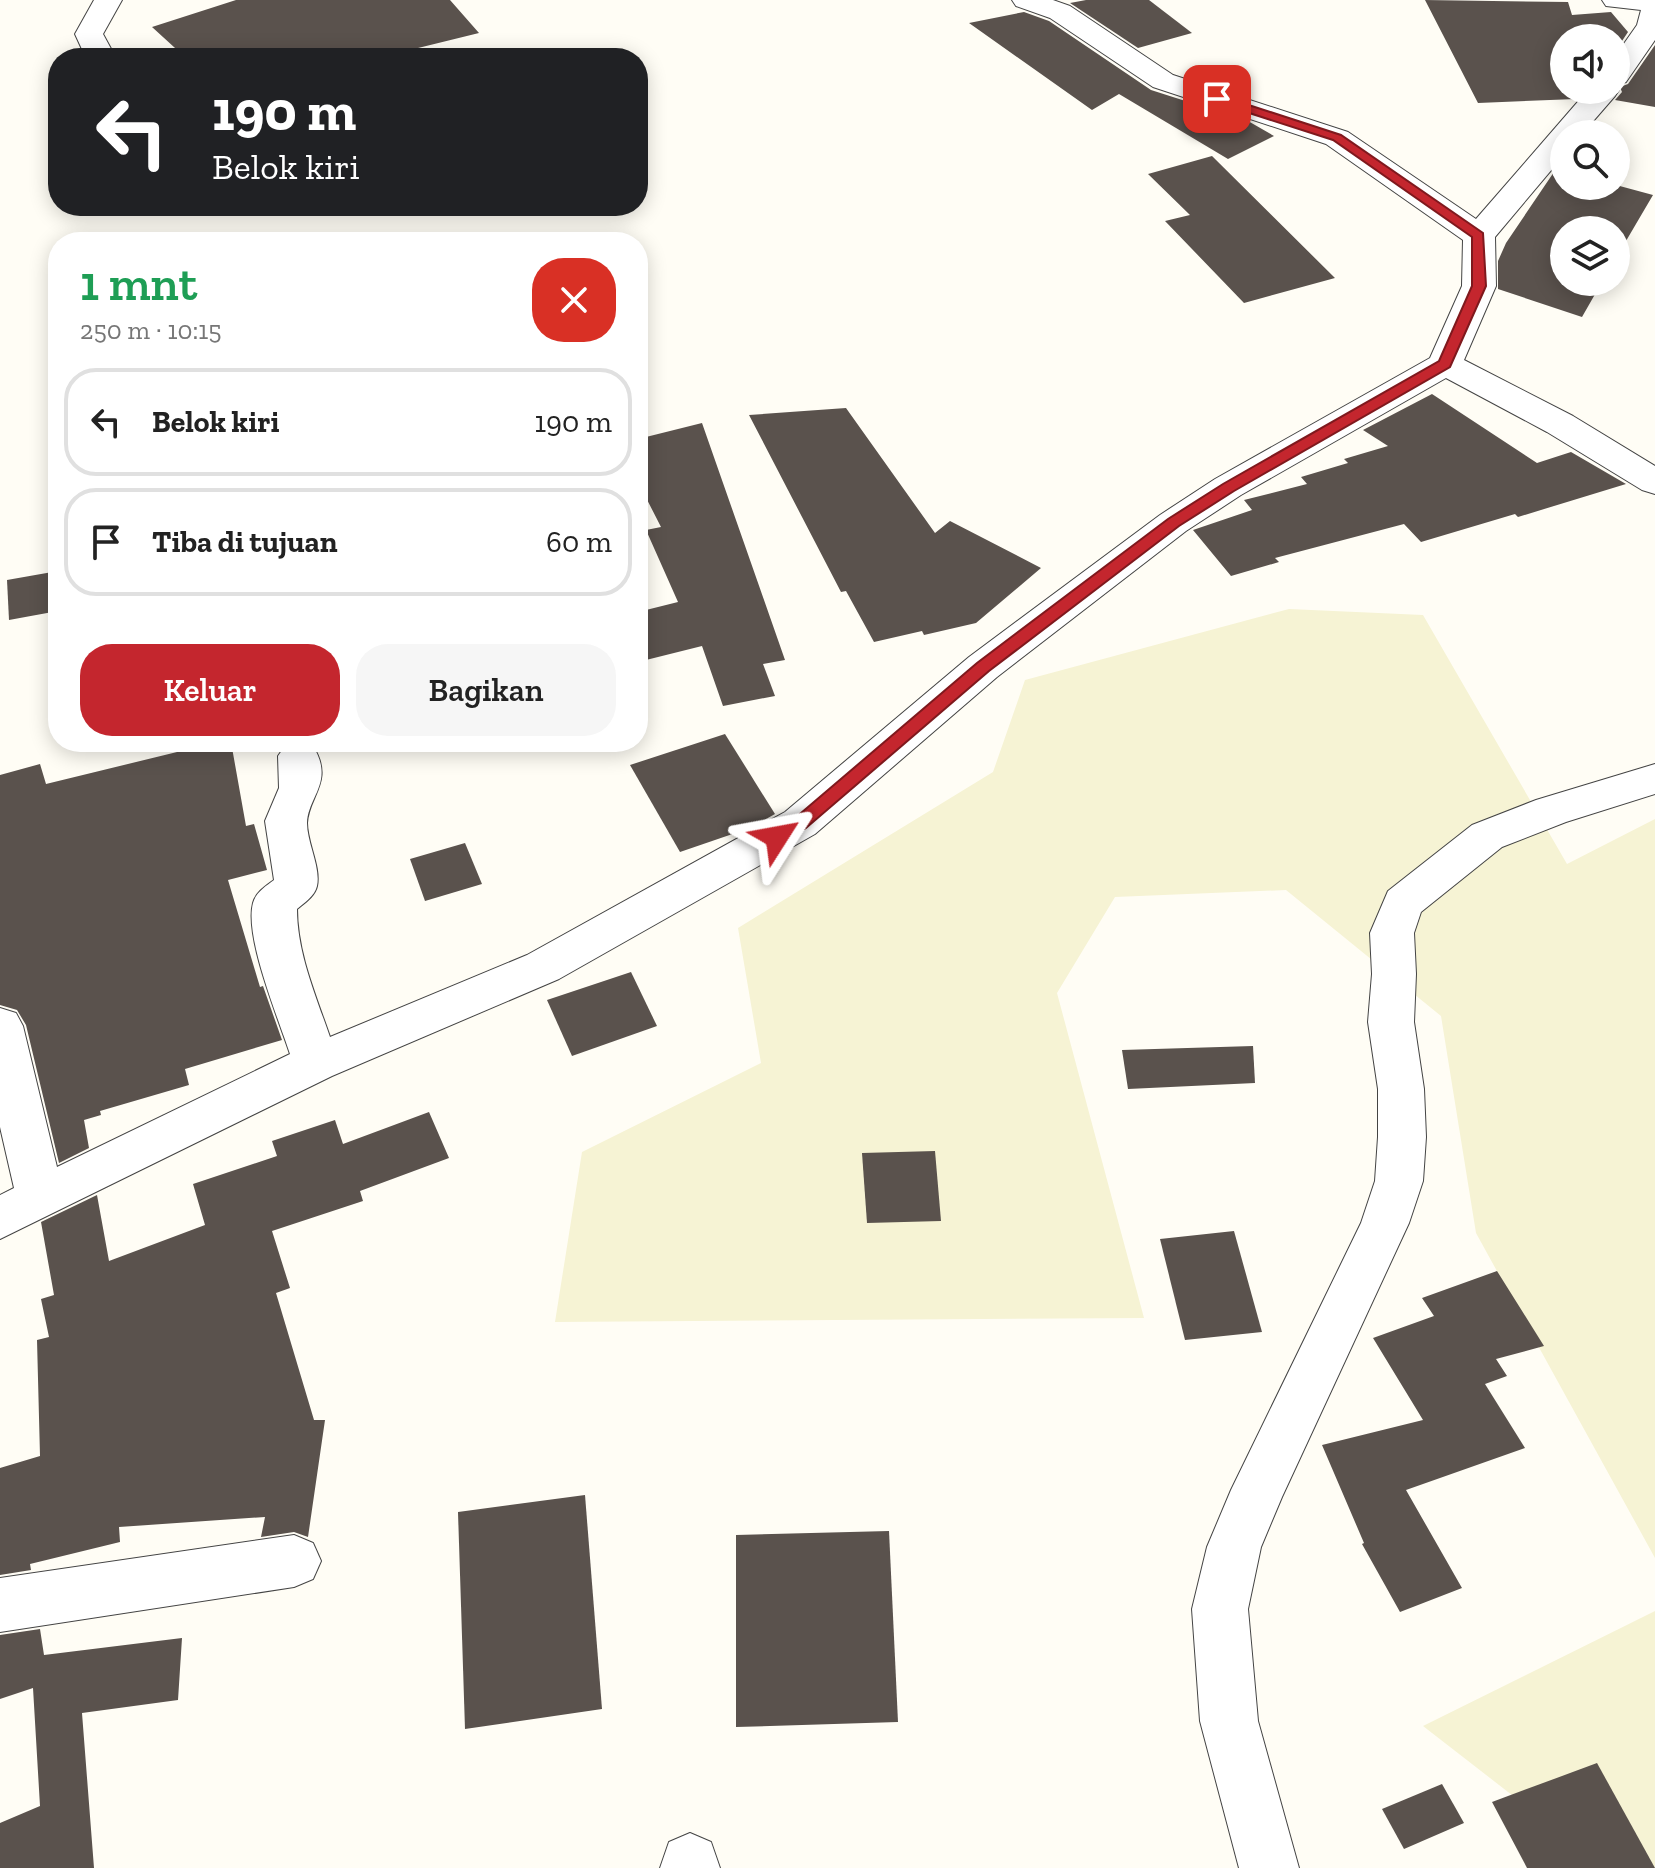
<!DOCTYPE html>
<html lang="id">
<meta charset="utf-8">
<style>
:root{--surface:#fff;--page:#f6f6f6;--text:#222;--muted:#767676;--line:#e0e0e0;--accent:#c4262e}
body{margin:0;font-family:"Zilla Slab",serif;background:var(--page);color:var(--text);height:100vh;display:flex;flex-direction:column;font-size:30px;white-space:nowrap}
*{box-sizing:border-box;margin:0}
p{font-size:26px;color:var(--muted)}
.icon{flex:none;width:44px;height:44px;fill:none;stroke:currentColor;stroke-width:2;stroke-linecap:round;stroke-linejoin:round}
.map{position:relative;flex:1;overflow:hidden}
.side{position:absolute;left:48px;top:232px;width:600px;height:520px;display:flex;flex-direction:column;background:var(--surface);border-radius:32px;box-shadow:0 4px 20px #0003}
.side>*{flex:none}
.hud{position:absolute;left:48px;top:48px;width:600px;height:168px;border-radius:32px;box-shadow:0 4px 20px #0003;background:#202124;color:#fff;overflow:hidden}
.fabs{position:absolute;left:1550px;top:24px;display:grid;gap:16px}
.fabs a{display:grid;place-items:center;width:80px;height:80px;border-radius:50%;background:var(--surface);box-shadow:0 4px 20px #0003;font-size:40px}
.pin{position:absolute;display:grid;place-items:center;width:68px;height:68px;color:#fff;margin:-34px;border-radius:16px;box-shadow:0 4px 12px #0006}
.me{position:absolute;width:88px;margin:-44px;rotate:56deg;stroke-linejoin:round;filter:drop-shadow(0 0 6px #0008)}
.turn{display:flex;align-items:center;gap:28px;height:168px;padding:0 32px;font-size:36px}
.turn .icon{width:104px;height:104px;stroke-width:2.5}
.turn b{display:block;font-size:56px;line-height:68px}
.round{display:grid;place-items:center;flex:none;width:84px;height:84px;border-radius:32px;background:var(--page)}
.overview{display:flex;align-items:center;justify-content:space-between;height:136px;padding:0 32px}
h1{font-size:48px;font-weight:600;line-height:60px;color:#1e9e55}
.action{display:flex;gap:16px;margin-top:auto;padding:16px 32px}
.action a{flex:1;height:92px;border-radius:32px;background:var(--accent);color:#fff;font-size:32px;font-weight:600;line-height:92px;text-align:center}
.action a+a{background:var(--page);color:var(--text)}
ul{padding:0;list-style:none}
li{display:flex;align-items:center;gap:24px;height:108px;margin:0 16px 12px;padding:0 16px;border:4px solid var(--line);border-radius:32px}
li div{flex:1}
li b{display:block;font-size:30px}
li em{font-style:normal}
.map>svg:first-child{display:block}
.farmland{fill:#f6f3d4}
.building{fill:#5a524d}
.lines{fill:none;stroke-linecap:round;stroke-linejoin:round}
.minor-casing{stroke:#444;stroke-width:2}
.minor{fill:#fff;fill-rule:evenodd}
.route{fill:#c4262e;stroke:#7f191e;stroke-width:2}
</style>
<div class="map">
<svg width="1655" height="1868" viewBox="0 0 1655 1868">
<rect width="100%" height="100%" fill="#fffdf5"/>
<g class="farmland">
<polygon points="1289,609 1423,615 1567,864 1655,819 1655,1558 1476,1233 1441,1016 1286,890 1115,897 1057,993 1144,1318 555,1322 582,1152 761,1063 738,928 993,772 1025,680"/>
<polygon points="1655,1611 1655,1868 1606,1868 1423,1726"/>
</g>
<g class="building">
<polygon points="236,0 450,0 479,33 414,49 422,58 186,58 152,27"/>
<polygon points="1086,0 1149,0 1192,33 1138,48 1070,3"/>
<polygon points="1425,0 1568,2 1572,15 1611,12 1628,32 1616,50 1616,38 1564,38 1564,90 1584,90 1576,99 1478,103"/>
<polygon points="1024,12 1049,21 1151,90 1248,121 1274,136 1228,159 1119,94 1092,110 969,23"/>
<polygon points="1655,45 1655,107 1615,100 1622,92 1620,87 1628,84"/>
<polygon points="1212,156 1335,278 1244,303 1165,221 1190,215 1148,174"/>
<polygon points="1556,169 1564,171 1564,186 1616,185 1653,195 1616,258 1616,230 1564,230 1564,282 1602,282 1582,317 1498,289 1498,261 1506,243"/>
<polygon points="1432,394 1537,463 1571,452 1626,484 1518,517 1515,514 1421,542 1404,524 1275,558 1279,562 1231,576 1193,530 1252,510 1244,500 1307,484 1301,477 1348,463 1344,459 1388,446 1363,430"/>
<polygon points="846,408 935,533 950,521 1041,568 976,623 924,635 922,631 874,642 846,591 841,592 749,415"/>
<polygon points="702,423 785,660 763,664 775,696 723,706 702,646 638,662 638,612 678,602 646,530 661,527 638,482 638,439"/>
<polygon points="58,571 58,611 9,620 7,580"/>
<polygon points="725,734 775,814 750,828 680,852 630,765"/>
<polygon points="218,742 231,742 246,826 254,824 267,870 228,880 260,987 263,986 282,1040 185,1069 189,1085 100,1111 101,1115 84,1120 89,1148 59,1163 26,1025 17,1010 0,1005 0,775 40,764 46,784"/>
<polygon points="465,843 482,884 425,901 410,859"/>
<polygon points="631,972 657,1026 572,1056 547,1000"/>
<polygon points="1253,1046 1255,1083 1128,1089 1122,1050"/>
<polygon points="429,1112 449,1158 360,1191 363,1201 272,1231 290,1288 276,1293 314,1420 325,1420 308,1537 294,1532 261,1537 265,1517 119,1527 120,1542 30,1564 31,1570 0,1575 0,1468 40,1456 37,1340 49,1337 41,1299 54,1295 41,1222 97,1195 109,1261 205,1225 193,1184 277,1156 272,1141 335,1120 343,1144"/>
<polygon points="935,1151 941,1221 867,1223 862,1153"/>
<polygon points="1234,1231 1262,1332 1185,1340 1160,1239"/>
<polygon points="1497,1271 1544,1346 1496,1359 1507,1376 1485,1384 1525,1448 1406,1490 1462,1588 1400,1612 1362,1544 1364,1543 1322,1445 1423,1420 1373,1338 1434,1316 1422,1298"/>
<polygon points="585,1495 602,1709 465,1729 458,1512"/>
<polygon points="889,1531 898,1722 736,1727 736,1535"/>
<polygon points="40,1629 44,1655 182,1638 178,1700 82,1713 94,1868 0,1868 0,1823 40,1806 33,1688 0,1699 0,1635"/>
<polygon points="1597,1763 1655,1868 1527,1868 1492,1802"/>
<polygon points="1442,1784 1464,1823 1404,1849 1382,1809"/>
</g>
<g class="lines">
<defs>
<g id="minor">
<polygon points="94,0 122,0 103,34 116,58 86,58 75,34"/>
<path d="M1012,0H1053L1070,6L1173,75L1348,132L1476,219L1588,90H1616V86L1619,90L1615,96L1582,134H1564V155L1495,237L1496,286L1464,360L1573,416L1655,466V494L1642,490L1547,432L1446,378L1241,495L1186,531L997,677L815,834L559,979L332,1076L0,1239V1195L14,1188L0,1127V1008L16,1013L23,1026L57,1167L290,1054C279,1020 244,937 253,903C256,892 266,886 274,880L265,821L279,788L278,756L285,746L297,742L313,746C335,782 308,796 307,823C307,843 321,867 317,886C315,896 304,903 297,909C297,953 316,996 330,1037L527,955L785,812L969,657L1160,515L1215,479L1430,358L1462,286L1463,240L1326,144L1153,87L1050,18L1016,6Z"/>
<polygon points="1602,0 1655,0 1655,40 1626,82 1616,85 1616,55 1637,25 1641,10 1606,6"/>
<polygon points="1655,764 1655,794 1566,822 1502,847 1421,912 1414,933 1416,974 1414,1022 1424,1089 1426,1137 1423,1181 1409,1223 1282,1497 1261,1547 1248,1609 1258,1721 1299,1868 1239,1868 1200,1721 1192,1609 1207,1547 1231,1490 1361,1223 1375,1181 1378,1137 1378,1089 1368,1022 1372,974 1370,933 1388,891 1472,825 1536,800"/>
<polygon points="294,1535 313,1543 321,1561 313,1579 294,1587 0,1632 0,1578"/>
<polygon points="690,1833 711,1842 720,1868 660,1868 669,1842"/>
</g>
</defs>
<use href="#minor" class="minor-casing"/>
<use href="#minor" class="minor"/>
</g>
<polygon class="route" points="1212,96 1221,96 1341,135 1483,233 1486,286 1450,367 1234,491 1179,526 989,671 806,828 783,841 770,841 768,837 794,819 977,663 1168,519 1223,484 1439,361 1472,286 1472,237 1333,140 1212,101"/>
</svg>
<div class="fabs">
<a><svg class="icon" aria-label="sound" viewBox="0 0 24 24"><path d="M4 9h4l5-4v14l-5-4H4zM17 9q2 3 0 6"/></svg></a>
<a><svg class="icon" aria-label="search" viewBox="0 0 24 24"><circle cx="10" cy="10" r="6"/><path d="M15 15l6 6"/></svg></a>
<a><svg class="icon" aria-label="layers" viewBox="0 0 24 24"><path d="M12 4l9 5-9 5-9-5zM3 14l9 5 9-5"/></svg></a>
</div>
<div class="pin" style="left:1217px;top:99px;background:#d93025"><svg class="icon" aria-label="arrive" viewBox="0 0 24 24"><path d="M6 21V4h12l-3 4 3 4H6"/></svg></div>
<svg class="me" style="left:777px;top:837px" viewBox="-20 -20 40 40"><path d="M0-17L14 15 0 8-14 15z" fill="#c4262e" stroke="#fff" stroke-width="4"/></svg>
<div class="hud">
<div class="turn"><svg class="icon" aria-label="left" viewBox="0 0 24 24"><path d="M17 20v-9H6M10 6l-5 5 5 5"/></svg><div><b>190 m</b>Belok kiri</div></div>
</div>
<section class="side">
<div class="overview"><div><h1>1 mnt</h1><p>250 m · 10:15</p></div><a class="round" style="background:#d93025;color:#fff"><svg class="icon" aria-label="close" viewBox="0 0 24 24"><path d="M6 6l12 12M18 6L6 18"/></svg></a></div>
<ul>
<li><svg class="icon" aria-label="left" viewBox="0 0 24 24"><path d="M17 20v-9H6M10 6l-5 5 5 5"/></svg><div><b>Belok kiri</b></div><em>190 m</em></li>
<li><svg class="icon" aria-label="arrive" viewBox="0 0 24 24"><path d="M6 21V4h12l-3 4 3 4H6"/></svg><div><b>Tiba di tujuan</b></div><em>60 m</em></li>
</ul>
<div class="action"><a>Keluar</a><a>Bagikan</a></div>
</section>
</div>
